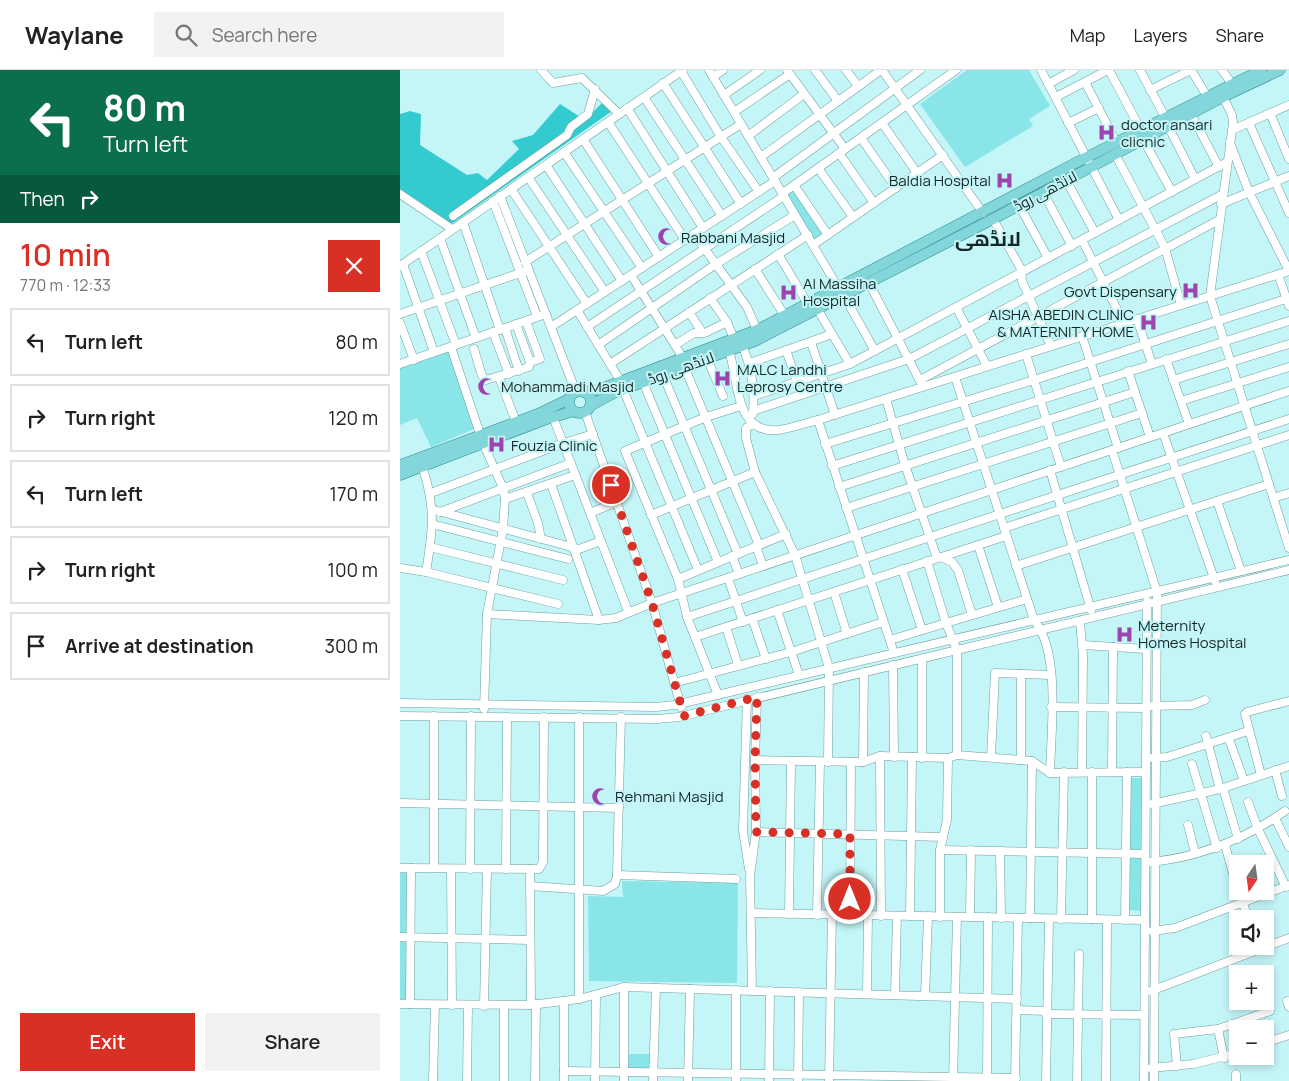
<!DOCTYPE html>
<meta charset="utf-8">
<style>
:root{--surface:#fff;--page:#f2f2f2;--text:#222;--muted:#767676;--line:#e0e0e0;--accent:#d93025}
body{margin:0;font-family:Manrope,Cairo,sans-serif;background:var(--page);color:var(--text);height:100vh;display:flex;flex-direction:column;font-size:19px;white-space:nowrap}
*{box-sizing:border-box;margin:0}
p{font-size:16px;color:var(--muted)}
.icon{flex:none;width:28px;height:28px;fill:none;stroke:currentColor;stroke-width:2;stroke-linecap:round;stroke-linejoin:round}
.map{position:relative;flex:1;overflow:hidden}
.drawer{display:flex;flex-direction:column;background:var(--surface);width:400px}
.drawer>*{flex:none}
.banner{background:#0b6e4f;color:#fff;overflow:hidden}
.needle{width:32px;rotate:193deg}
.tools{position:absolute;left:829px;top:785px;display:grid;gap:10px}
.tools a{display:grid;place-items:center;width:45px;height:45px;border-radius:0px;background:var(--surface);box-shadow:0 2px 8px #0003;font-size:25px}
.pin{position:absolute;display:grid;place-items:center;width:42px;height:42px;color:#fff;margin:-21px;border:2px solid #fff;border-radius:50%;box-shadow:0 1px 5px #0007}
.me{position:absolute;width:55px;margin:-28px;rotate:0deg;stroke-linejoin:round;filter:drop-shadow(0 0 4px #0008)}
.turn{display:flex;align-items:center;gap:18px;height:105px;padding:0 20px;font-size:22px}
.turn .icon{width:65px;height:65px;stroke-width:2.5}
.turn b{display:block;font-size:35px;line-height:42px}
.then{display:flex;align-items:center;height:48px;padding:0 20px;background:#0003;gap:10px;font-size:19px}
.round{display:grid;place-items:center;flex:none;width:52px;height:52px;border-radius:0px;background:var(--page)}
.head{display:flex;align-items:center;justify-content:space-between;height:85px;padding:0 20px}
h1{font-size:30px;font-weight:600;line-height:38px;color:var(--accent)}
.action{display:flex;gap:10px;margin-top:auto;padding:10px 20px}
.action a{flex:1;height:58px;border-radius:0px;background:var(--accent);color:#fff;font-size:20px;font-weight:600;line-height:58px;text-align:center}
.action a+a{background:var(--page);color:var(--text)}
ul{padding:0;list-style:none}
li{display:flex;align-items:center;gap:15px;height:68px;margin:0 10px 8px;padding:0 10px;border:2px solid var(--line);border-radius:0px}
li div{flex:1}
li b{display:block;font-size:19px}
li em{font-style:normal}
header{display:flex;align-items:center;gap:30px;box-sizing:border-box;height:70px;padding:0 25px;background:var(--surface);border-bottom:1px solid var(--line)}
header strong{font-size:24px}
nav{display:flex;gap:28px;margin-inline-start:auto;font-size:18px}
.search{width:350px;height:45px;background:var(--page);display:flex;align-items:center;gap:12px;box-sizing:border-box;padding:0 18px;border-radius:0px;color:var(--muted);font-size:19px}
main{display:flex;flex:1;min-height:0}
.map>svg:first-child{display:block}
.green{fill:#8ae5e8}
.forest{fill:#34cbd0}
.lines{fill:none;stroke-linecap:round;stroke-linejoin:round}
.minor-casing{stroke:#709e9f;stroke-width:9}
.major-casing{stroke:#26888c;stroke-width:11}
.minor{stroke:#fff;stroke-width:8}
.major{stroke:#83d7da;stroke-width:10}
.route{stroke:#d93025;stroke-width:9;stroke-dasharray:0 16.2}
.labels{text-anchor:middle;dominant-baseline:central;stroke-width:4;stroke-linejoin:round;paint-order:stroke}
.poi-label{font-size:15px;fill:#142727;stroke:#c4f5f7;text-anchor:start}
.street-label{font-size:15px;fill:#142727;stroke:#c4f5f7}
.district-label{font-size:20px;font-weight:bold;fill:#142727;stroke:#c4f5f7}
</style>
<header>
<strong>Waylane</strong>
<div class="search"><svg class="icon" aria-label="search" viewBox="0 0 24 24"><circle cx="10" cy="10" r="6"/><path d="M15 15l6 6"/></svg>Search here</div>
<nav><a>Map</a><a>Layers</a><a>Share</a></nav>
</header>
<main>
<section class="drawer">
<div class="banner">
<div class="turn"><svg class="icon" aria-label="left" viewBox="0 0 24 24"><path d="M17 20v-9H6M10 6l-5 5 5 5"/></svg><div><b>80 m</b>Turn left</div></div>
<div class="then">Then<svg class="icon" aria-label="right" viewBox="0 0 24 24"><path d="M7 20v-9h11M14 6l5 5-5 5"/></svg></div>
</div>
<div class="head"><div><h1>10 min</h1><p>770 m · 12:33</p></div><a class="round" style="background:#d93025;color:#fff"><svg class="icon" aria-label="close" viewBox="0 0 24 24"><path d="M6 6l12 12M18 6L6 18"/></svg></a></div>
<ul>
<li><svg class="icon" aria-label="left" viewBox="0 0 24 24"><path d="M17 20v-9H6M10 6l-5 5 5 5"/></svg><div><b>Turn left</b></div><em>80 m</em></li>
<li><svg class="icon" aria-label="right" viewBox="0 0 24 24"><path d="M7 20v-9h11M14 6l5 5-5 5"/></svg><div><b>Turn right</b></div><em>120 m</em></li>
<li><svg class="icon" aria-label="left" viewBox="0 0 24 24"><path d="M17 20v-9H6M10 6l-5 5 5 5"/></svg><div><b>Turn left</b></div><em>170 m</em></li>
<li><svg class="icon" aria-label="right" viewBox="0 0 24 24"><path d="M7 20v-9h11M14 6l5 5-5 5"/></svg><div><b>Turn right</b></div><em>100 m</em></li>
<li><svg class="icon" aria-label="arrive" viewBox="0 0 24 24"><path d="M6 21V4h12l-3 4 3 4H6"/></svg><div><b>Arrive at destination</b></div><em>300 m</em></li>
</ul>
<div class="action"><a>Exit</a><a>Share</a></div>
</section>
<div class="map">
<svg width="889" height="1011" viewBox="0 0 889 1011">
<rect width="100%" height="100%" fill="#c4f5f7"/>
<g class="green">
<polygon points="567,0 629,0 650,36 629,49 633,56 565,97 520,34"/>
<polygon points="394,115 428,165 413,175 383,123"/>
<polygon points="49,281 74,359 31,377 17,348 0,355 0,298"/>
<polygon points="730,708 742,708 742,780 729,780"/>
<polygon points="729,788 741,788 741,841 729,840"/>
<rect x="0" y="803" width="7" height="61"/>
<polygon points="222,811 338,813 337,913 189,911 188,826 223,827"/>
<rect x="0" y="872" width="7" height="57"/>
<polygon points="229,984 251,984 251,1000 228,999"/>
</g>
<polygon class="forest" points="203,32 212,41 50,155 0,120 0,44 10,41 21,44 20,75 67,105 78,103 87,110 119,79 112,71 133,65 160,34 185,50"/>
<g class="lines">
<defs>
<g id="minor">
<polyline points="141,0 153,13 182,8 219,44"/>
<polyline points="309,0 439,219"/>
<polyline points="387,0 445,79"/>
<polyline points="415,0 438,31"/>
<polyline points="446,0 458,16"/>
<polyline points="482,0 583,143"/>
<polyline points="641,0 719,150"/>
<polyline points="709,0 741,60"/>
<polyline points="740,0 765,47"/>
<polyline points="791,0 807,26"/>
<polyline points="822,0 832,14"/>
<polyline points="281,1 321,67 359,122"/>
<polyline points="313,7 323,0"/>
<polyline points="685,12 716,72"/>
<polyline points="263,13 341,134"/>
<polyline points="648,14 674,0"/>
<polyline points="750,20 791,0"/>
<polyline points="324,25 360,0"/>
<polyline points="244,27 322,146"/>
<polyline points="656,27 708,0"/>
<polyline points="823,27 832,45 833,53 810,226 889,478"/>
<polyline points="227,38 303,158"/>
<polyline points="334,42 390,4"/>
<polyline points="870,43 889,89"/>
<polyline points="791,44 819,97"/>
<polyline points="208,52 285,170"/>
<polyline points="482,53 517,103"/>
<polyline points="668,53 699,38"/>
<polyline points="849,53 889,143"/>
<polyline points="768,56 795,109"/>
<polyline points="832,60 889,35"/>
<polyline points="348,66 404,24"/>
<polyline points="461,68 496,118"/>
<polyline points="183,69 259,187"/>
<polyline points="743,69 772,122"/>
<polyline points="830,73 849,122 889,201"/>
<polyline points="164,82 242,198"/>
<polyline points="439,83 474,133"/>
<polyline points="715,84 765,178 781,235"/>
<polyline points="361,87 481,0"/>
<polyline points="146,95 222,211"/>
<polyline points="418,98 453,147"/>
<polyline points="128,107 205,222"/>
<polyline points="374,107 520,0"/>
<polyline points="666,110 695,163"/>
<polyline points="394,115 428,165"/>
<polyline points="111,119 187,234"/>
<polyline points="643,122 672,176"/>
<polyline points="383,123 556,0"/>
<polyline points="0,124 52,159"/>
<polyline points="100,126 176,322"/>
<polyline points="93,131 137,246"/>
<polyline points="821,134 889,106"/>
<polyline points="619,135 648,188"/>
<polyline points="53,146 167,65 171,57 188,44 195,19"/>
<polyline points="593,149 621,199 622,211 651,276"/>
<polyline points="63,152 100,260"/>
<polyline points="294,164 347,237 357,260"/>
<polyline points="40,168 76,268"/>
<polyline points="682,170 724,253"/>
<polyline points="413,175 543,85"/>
<polyline points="21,181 56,275"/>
<polyline points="378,184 408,234"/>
<polyline points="125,192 341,54"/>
<polyline points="3,194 34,282"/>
<polyline points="0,196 283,0"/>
<polyline points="355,199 385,246"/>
<polyline points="878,204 889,236"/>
<polyline points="231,205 283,288"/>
<polyline points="469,213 522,315"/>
<polyline points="444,226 475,281"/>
<polyline points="310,228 327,252 334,269"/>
<polyline points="556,237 587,296"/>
<polyline points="177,240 210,294 408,165"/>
<polyline points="289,242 302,262"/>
<polyline points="0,244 129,200"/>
<polyline points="737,249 752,294"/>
<polyline points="126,251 140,289 130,292"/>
<polyline points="0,253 14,290"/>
<polyline points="151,257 375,111"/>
<polyline points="187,257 384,126"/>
<polyline points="105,258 119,301"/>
<polyline points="93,262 109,304"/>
<polyline points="432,264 450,294"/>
<polyline points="682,266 718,378"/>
<polyline points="411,272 435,345"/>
<path d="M341,273C352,296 355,318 353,344"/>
<polyline points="198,275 316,194 395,145"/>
<polyline points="275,275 294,263 305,263 327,252"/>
<polyline points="51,277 83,373 103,418 105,429 103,459 87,544 84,639"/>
<polyline points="74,279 82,306 86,310 129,297 130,292 116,254"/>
<polyline points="386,280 397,312"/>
<path d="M329,281C339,310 334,365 379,360C392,358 405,353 418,350L889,201"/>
<polyline points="626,284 661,397"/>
<polyline points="307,288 323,326"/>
<polyline points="766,289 789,354"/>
<polyline points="350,293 432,264 418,240"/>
<polyline points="0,294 146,244"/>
<polyline points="210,294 221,312"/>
<polyline points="284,296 359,475"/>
<polyline points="728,301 750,367"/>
<polyline points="263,305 338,484"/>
<polyline points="99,307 116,352"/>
<path d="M555,307L634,550C661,582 651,661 650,703"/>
<polyline points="520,310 819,150"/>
<polyline points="773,310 889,274"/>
<polyline points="243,312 318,492"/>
<polyline points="223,319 298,500"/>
<polyline points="354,326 450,294 827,92"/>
<polyline points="486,329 505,395 537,488"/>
<polyline points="781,331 889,297"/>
<polyline points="353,341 509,289 823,124"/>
<polyline points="185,342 252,533 281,637"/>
<polyline points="153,347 228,541"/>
<polyline points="418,350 494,583"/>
<polyline points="353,354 346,358 346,368 355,402 395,485 429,598 428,692"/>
<polyline points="763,363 815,511"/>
<polyline points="425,374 634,310 889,228"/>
<polyline points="712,380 757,522 754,1011"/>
<path d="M22,396C36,437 33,460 26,502"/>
<polyline points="432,396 889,251"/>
<polyline points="650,400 691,540"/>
<polyline points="151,414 199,550"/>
<polyline points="439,417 735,322"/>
<polyline points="31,423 164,373 193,364"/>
<polyline points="127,423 138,453 141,469"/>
<polyline points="873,428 889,423"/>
<polyline points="105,429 175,405"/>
<polyline points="817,431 841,501"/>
<polyline points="446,438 742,343"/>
<polyline points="34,440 179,479 201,471"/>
<polyline points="40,442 171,393"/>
<polyline points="190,443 217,432"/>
<polyline points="251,445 355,402"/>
<polyline points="32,454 168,489"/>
<polyline points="604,458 889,365"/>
<polyline points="578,475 598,537"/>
<polyline points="356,476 363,496"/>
<polyline points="30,477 163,510"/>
<polyline points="332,486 339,504"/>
<polyline points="541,487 552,492 558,500 572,545"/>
<polyline points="616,496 869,414"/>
<polyline points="0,498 26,502 158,534"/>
<polyline points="502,499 522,560"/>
<polyline points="328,508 343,552"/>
<polyline points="278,509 386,464"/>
<polyline points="434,522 447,564"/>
<polyline points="377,540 399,605"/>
<polyline points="87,544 199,550 216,548 252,533 889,321"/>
<polyline points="287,547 889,349"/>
<polyline points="352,548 366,589"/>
<polyline points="680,552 683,586 682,702"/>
<polyline points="326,557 338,595"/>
<polyline points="295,567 606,466"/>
<polyline points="490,570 546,553 527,491"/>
<polyline points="683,575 746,579"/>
<polyline points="493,595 494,687"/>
<polyline points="274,613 391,582 483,552"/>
<polyline points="318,625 287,547 278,509 225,381 306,347 341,336"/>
<polyline points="347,629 343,761 349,799"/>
<polyline points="0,633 256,637 275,635 889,490"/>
<polyline points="752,636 792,635 805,630"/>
<polyline points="651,637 746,638"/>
<polyline points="0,646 257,649 279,647 889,500"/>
<polyline points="34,646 34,798"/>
<polyline points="179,647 179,929"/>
<polyline points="806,666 820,719"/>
<polyline points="829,669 844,711"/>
<polyline points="557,685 632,691 650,703 746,702"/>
<polyline points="480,686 481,846"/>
<polyline points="591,687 595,603 650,605"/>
<polyline points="522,688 522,589"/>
<polyline points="752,688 767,687 848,661"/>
<polyline points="355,690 463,692 480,686 548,688"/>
<polyline points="621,690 621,604"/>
<polyline points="463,692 464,602"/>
<polyline points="792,694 817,778"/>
<polyline points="875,700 882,726"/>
<polyline points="712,702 713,577"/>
<polyline points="861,705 845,644 847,642 889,631"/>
<polyline points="823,718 838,769"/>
<polyline points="848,732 858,759 886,817"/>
<polyline points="0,733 219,738"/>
<polyline points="752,734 820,719 889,696"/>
<polyline points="875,748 889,777"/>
<polyline points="788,755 795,783"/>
<polyline points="356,762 543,767"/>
<polyline points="825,775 836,814"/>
<polyline points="540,780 745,784"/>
<polyline points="600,781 601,848"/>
<path d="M751,792C800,787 845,769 885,741"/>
<polyline points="0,798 139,799 143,792 144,647"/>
<polyline points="51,799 52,935"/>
<polyline points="70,799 71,646"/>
<polyline points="106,799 107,647"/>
<polyline points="130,799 131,935"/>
<polyline points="217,805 221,647"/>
<polyline points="130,816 203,821 215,814 217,805 336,809"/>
<polyline points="843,834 849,849"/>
<polyline points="351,843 745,850"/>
<polyline points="389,844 391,691"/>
<polyline points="417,845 420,692"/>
<polyline points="450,845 451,692"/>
<polyline points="510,846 512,687"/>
<polyline points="540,847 540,780 547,750 548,688 557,685 557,580 546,553 627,529"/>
<polyline points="570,847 571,780"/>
<polyline points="630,848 632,691"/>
<polyline points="661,849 664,702"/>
<polyline points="692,849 692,702"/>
<polyline points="725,850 727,702"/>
<polyline points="752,861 775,858 889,815"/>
<polyline points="0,867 130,870"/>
<polyline points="224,917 224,1011"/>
<polyline points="336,920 336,1011"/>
<polyline points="352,921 350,806 356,762 355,690 357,627"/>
<polyline points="751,921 889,868"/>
<polyline points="467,924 468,845"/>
<polyline points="495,925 497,846"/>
<polyline points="525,926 528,846"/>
<polyline points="887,931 889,937"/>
<polyline points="0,934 131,935 179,929 224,917 617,929"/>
<polyline points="10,934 11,798"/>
<polyline points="84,936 87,799"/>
<polyline points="617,940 646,941"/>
<polyline points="646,944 744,945"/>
<polyline points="818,959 824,988"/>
<polyline points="865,973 889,965"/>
<polyline points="777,996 774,964 818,959 870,941"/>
<polyline points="751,998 793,994 838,983"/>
<polyline points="164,1001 616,1008"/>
<polyline points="836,1004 836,1011"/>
<polyline points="33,1011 35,935"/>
<polyline points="67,1011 68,936"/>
<polyline points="104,1011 104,936"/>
<polyline points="135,1011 136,934"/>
<polyline points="164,1011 164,931"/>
<polyline points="195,1011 196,925"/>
<polyline points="253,1011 256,918"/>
<polyline points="288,1011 290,919"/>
<polyline points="369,1011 370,921"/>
<polyline points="398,1011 399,922"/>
<polyline points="429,1011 432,845"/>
<polyline points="553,1011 557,847"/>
<polyline points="587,1011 588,847"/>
<polyline points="615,1011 618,848"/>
<polyline points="646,1011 649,849"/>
<polyline points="677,1011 679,884"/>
<polyline points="706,1011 707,850"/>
<polyline points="744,1011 747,531"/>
</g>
<g id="major">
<circle cx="180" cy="332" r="11"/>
<polyline points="183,322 198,320 357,260 685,88 861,0"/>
<polyline points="190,336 216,322 355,271 593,149 823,27 880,0"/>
<polyline points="0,395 138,344 169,329"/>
<polyline points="0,405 144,350 174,341"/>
</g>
</defs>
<use href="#minor" class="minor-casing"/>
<use href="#major" class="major-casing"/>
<use href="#minor" class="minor"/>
<use href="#major" class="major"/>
</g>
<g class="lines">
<polyline class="route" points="211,415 252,533 284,646 357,627 355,690 356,762 450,764 450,829"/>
</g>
<defs>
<symbol id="hospital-bare" viewBox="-9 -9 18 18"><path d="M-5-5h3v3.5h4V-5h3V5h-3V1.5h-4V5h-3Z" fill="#9b44b0" stroke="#c4f5f7" stroke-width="2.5" paint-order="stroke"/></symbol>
<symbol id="mosque-bare" viewBox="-9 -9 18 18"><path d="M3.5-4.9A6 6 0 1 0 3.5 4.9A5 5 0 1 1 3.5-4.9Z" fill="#9b44b0" stroke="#c4f5f7" stroke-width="2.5" paint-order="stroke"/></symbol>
</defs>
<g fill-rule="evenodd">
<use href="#hospital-bare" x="694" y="50" width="25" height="25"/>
<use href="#hospital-bare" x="592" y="98" width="25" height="25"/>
<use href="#mosque-bare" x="254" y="154" width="25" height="25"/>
<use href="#hospital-bare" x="778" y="208" width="25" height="25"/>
<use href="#hospital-bare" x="376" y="210" width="25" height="25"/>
<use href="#hospital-bare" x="736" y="240" width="25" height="25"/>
<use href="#hospital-bare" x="310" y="296" width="25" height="25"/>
<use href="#mosque-bare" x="74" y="304" width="25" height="25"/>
<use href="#hospital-bare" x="84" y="362" width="25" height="25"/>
<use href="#hospital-bare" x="712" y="552" width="25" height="25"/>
<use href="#mosque-bare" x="188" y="714" width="25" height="25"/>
</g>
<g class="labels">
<g class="poi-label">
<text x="721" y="54">doctor ansari<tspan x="721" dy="17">clicnic</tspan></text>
<text x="591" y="110" text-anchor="end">Baldia Hospital</text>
<text x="281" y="167">Rabbani Masjid</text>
<text x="403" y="213">Al Massiha<tspan x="403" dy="17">Hospital</tspan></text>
<text x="777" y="221" text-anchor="end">Govt Dispensary</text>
<text x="734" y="244" text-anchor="end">AISHA ABEDIN CLINIC<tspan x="734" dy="17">&amp; MATERNITY HOME</tspan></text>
<text x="337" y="299">MALC Landhi<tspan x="337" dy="17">Leprosy Centre</tspan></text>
<text x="101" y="316">Mohammadi Masjid</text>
<text x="111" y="375">Fouzia Clinic</text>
<text x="738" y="555">Meternity<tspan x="738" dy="17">Homes Hospital</tspan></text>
<text x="215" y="726">Rehmani Masjid</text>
</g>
<g class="street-label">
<text transform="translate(645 121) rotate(-28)">لانڈھی روڈ</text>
<text transform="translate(281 298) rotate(-20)">لانڈھی روڈ</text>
</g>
<g class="district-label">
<text x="588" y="168">لانڈھی</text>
</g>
</g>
</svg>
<div class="tools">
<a><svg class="needle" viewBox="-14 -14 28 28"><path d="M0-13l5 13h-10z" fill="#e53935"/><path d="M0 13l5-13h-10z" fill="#767676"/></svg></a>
<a><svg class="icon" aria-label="sound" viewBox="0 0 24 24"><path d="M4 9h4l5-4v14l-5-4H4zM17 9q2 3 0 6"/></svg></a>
<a>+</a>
<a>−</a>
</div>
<div class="pin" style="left:211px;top:415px;background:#d93025"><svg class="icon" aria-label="arrive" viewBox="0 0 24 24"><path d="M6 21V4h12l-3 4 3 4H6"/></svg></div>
<svg class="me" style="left:450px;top:829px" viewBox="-20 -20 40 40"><circle r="17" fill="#d93025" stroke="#fff" stroke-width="3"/><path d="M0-11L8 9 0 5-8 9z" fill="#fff"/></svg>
</div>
</main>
